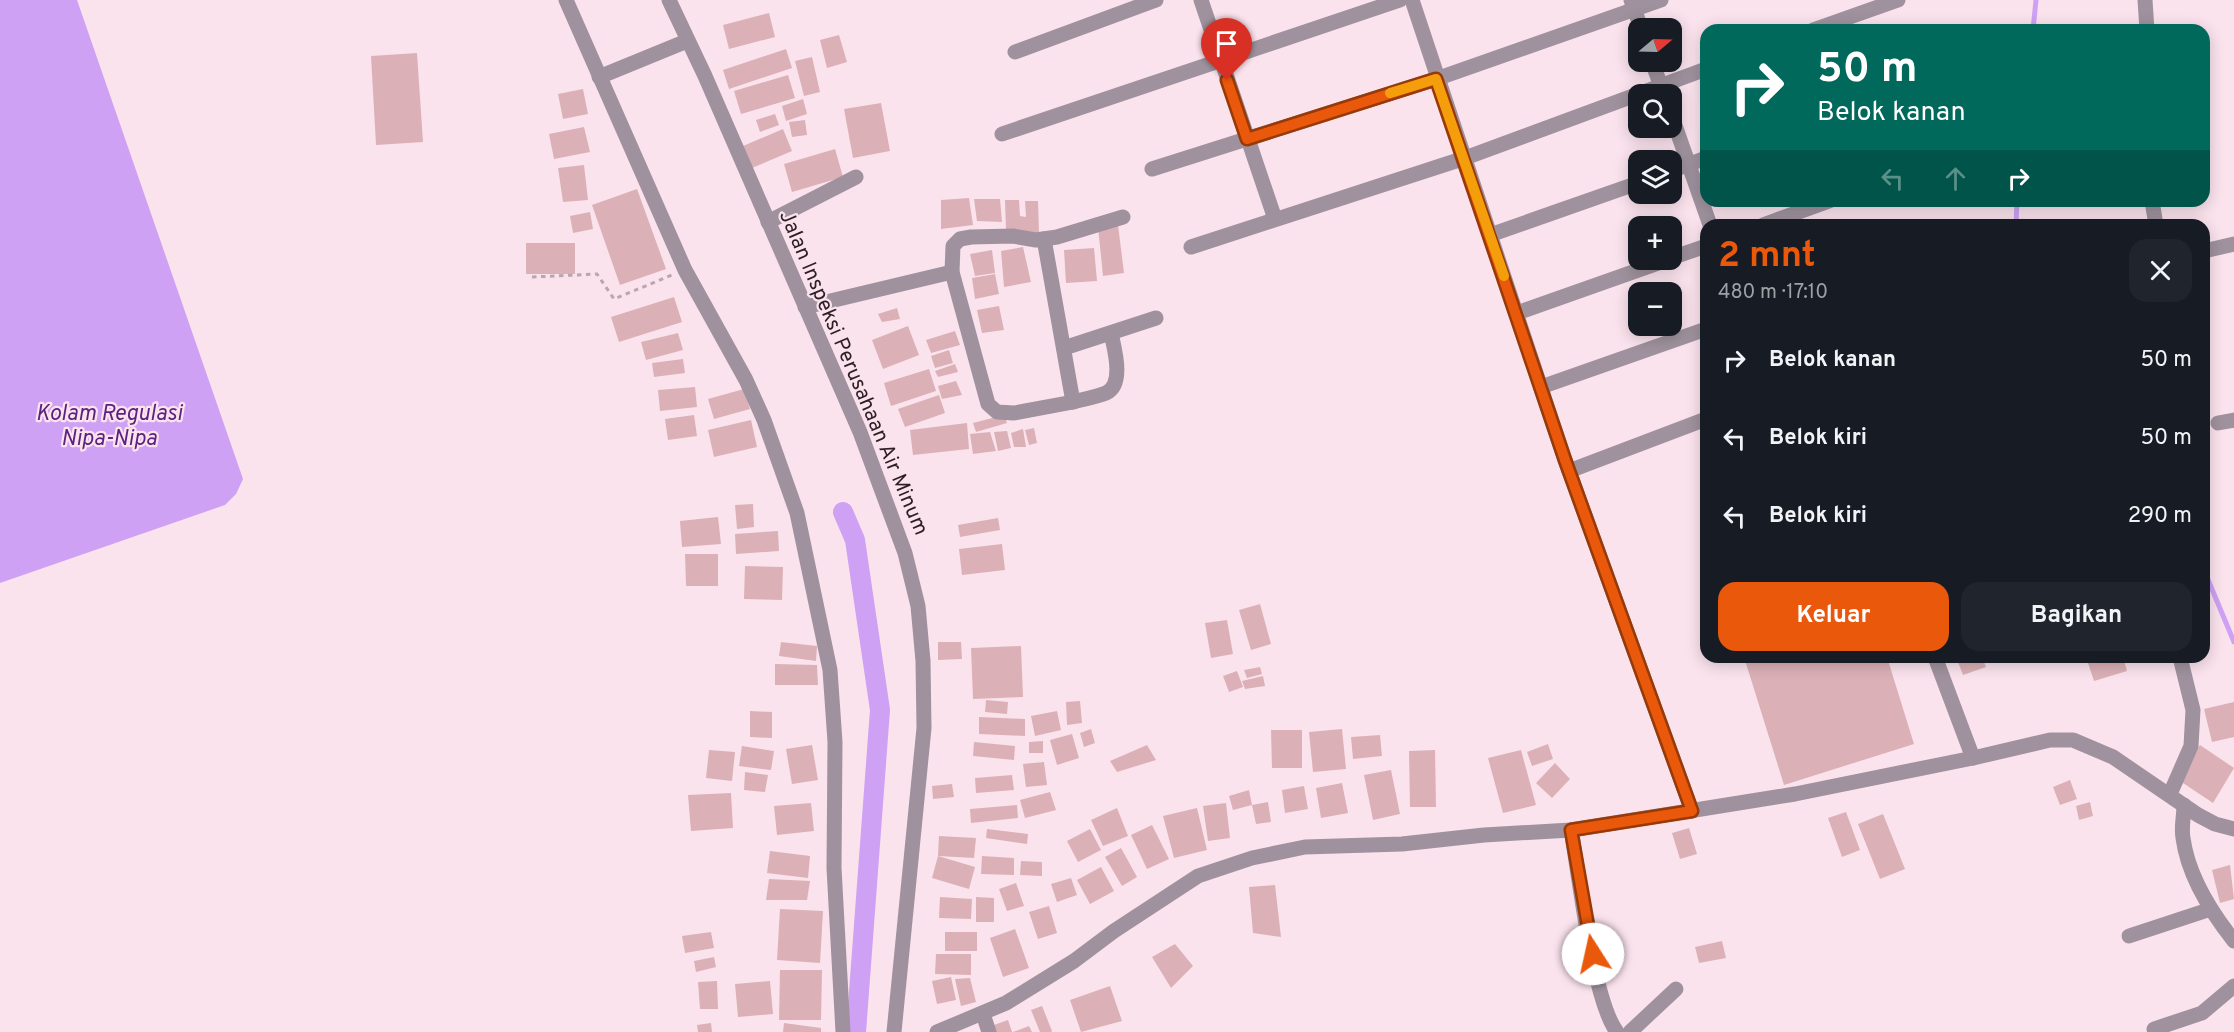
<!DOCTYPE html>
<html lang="id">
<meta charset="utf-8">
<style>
:root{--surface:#171b24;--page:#20242c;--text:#f1f3f6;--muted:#9ea1a6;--accent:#ea580c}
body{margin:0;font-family:Overpass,sans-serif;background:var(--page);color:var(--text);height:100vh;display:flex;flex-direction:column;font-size:22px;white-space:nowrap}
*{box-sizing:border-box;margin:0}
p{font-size:20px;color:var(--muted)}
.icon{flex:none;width:33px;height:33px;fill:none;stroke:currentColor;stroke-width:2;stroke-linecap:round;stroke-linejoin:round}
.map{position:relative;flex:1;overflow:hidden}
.details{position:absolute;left:1700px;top:219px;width:510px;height:444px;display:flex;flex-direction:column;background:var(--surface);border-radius:18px;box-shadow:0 3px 15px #0003}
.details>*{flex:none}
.banner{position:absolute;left:1700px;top:24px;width:510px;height:183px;border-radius:18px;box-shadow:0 3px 15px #0003;background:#00695c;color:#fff;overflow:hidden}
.needle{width:39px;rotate:71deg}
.buttons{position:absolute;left:1628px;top:18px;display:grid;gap:12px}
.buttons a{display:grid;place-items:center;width:54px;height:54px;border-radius:12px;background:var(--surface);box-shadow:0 3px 15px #0003;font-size:30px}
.pin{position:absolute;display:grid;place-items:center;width:51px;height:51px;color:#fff;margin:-62px -26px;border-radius:50% 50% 50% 0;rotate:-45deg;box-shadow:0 0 6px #0007}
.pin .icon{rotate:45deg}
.me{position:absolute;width:66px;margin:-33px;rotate:350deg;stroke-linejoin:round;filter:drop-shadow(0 0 4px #0008)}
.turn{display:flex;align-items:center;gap:21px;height:126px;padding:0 18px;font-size:27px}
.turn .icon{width:78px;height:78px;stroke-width:2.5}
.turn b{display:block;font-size:42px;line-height:51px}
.lanes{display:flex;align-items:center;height:57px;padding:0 18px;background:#0003;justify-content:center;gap:30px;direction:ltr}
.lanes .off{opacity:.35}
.round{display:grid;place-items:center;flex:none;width:63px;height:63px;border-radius:18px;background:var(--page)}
.summary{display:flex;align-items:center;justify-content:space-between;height:102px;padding:0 18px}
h1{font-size:36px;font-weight:700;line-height:45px;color:var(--accent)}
.primary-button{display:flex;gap:12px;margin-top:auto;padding:12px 18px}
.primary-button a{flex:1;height:69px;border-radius:18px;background:var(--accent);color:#fff;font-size:24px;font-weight:700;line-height:69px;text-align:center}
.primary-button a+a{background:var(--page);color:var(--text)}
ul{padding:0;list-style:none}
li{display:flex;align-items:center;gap:18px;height:78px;padding:0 18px}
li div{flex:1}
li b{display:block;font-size:22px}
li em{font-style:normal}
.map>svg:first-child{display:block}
.water{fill:#cea1f4}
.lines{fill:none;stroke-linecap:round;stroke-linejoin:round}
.stream{stroke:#cea1f4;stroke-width:5}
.canal{stroke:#cea1f4;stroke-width:20}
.building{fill:#dbb1b7}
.path{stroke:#bba6ae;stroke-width:3;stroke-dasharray:4.5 4.5;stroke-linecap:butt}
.minor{stroke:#9f929e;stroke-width:15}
.tertiary{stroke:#9f929e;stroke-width:15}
.route-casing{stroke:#983908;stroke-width:15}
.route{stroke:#ea580c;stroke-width:10}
.slow{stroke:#f59e0b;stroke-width:10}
.labels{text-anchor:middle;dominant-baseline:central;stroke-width:4.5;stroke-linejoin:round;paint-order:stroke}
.street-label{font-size:21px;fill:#2c1e24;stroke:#fbe3ed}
.water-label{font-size:22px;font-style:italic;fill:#5c2282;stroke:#fbe3ed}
</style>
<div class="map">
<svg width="2234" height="1032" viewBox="0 0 2234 1032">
<rect width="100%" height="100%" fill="#fbe3ed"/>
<polygon class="water" points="0,0 77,0 243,479 236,494 225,505 0,583"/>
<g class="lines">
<g class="stream">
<polyline points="2033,30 2036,0"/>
<polyline points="2016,225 2017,201"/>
<polyline points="2204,570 2234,642"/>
</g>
<polyline class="canal" points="843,512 855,540 880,710 856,1032"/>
</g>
<g class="building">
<polygon points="769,13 775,37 729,49 723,25"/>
<polygon points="839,35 847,62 827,68 820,40"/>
<polygon points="786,49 792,68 729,89 723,70"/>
<polygon points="417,53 423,142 376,145 371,56"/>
<polygon points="812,57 820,92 804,96 795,61"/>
<polygon points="788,75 795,98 741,114 734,91"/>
<polygon points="583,89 588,114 563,119 558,94"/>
<polygon points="803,99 807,114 786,121 782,106"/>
<polygon points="881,103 890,151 853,158 844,109"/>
<polygon points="775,114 779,125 760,132 756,120"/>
<polygon points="805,120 807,135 792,137 789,122"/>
<polygon points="584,127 590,152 554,159 549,134"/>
<polygon points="783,129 792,151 752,168 743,146"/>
<polygon points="835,149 843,177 792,192 784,164"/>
<polygon points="584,165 588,200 563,202 558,168"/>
<polygon points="637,189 666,269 620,285 592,205"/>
<polygon points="969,198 973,225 941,229 941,200"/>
<polygon points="974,199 1000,199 1002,222 977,221"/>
<polygon points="1005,200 1019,200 1020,216 1026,217 1025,201 1038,201 1039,233 1006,230"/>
<polygon points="590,212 593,229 573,233 570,216"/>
<polygon points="1118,225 1124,273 1103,276 1098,227"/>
<rect x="526" y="243" width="49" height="31"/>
<polygon points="1023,247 1031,282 1004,287 1001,251"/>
<polygon points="1094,248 1097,281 1066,283 1064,250"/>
<polygon points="992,250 995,273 975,276 970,254"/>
<polygon points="995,274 999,294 975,299 972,278"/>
<polygon points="674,297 682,322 619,342 611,317"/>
<polygon points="999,306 1004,330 982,333 977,310"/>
<polygon points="897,308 900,319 882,322 878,314"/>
<polygon points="908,326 919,355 883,369 872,340"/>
<polygon points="955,331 960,345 931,353 926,340"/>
<polygon points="678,333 683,350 646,360 641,342"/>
<polygon points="949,350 953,363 935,368 931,356"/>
<polygon points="683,359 685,373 654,377 652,363"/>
<polygon points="955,364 958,372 938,377 935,371"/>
<polygon points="929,369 936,391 891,406 884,383"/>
<polygon points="956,381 962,395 942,399 938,386"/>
<polygon points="695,387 697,407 660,411 658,390"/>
<polygon points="744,389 750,409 714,419 708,399"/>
<polygon points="939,395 945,413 905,427 898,409"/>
<polygon points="694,415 697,436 668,440 665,419"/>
<polygon points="1004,415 1007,423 976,432 973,423"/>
<polygon points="751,420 757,447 714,457 708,430"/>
<polygon points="967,423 969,449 913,455 910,430"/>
<polygon points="1034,428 1037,443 1029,445 1025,430"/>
<polygon points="1023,429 1026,447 1014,447 1011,433"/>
<polygon points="1007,431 1011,448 998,451 994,432"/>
<polygon points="990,432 996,451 973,454 970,434"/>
<polygon points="753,504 754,527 737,529 735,505"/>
<polygon points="718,517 721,544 682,547 680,521"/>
<polygon points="998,518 1000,530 960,537 958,525"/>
<polygon points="778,531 779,551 736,554 735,534"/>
<polygon points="1002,544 1005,570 962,575 959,549"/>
<polygon points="685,554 718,554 718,586 686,586"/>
<polygon points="745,566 783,567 782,600 744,599"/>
<polygon points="1260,604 1271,644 1251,650 1239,610"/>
<polygon points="1227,620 1233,654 1211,658 1205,623"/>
<polygon points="781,642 817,646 816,661 779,656"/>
<polygon points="938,642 961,642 962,659 938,660"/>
<polygon points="1021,646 1023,697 973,699 971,648"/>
<polygon points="1744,657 1887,657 1914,744 1784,785"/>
<polygon points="1956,657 1982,657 1986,667 1963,675"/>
<polygon points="2086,657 2123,657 2127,671 2094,681"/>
<polygon points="775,664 817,665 818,685 775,685"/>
<polygon points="1260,667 1262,674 1247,678 1244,670"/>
<polygon points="1237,671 1243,687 1229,692 1223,676"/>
<polygon points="1263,676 1265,686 1245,689 1242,681"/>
<polygon points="986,700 1008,702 1007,714 985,712"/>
<polygon points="1080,701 1082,723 1067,725 1066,702"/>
<polygon points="2234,702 2234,737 2212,742 2204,709"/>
<polygon points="750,711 772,712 772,738 750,737"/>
<polygon points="1057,711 1061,730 1035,736 1031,716"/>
<polygon points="979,717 1025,719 1025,736 979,734"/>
<polygon points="1091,729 1095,743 1084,747 1080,733"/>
<polygon points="1342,729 1346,769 1313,772 1309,732"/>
<polygon points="1271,730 1302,730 1302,768 1272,768"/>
<polygon points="1072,734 1079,758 1057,765 1050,740"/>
<polygon points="1380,735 1382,756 1353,759 1351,737"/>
<polygon points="1043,741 1043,753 1029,753 1029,742"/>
<polygon points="974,742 1015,746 1014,760 973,756"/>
<polygon points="1548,744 1553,759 1532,766 1527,752"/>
<polygon points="812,745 818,780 792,784 786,749"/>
<polygon points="1147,745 1156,760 1117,772 1110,761"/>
<polygon points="2200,745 2234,768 2213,803 2177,779"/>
<polygon points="742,746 774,751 771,770 739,766"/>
<polygon points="709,750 735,752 732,781 706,778"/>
<polygon points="1435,750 1436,807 1410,807 1409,751"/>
<polygon points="1521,750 1536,805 1503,813 1488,758"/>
<polygon points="1044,762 1047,785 1026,787 1023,764"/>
<polygon points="1555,763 1570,779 1552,798 1536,783"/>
<polygon points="1391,770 1400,814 1373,820 1364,775"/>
<polygon points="745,772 768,775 765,792 744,790"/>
<polygon points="1012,775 1014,790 976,793 975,778"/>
<polygon points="2070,780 2077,799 2060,805 2053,787"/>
<polygon points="1342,783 1348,813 1321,818 1316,788"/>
<polygon points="952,784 954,797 933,799 932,786"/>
<polygon points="1304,786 1308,809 1285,813 1282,790"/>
<polygon points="1249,790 1252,805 1233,810 1229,796"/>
<polygon points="1050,792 1056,810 1025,818 1020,800"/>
<polygon points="731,793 733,828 691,831 688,795"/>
<polygon points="1268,802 1271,822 1256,824 1252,805"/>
<polygon points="2090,802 2093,816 2079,820 2076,806"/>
<polygon points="811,803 814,831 777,835 774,806"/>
<polygon points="1226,803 1230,838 1208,841 1203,806"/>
<polygon points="1017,805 1018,818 971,823 970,809"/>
<polygon points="1117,808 1128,836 1103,846 1091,820"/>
<polygon points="1197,808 1207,850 1174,858 1163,816"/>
<polygon points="1846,812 1860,850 1842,857 1828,818"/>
<polygon points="1883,814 1905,869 1880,879 1858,824"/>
<polygon points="1152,825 1169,859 1147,869 1131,835"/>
<polygon points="1689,828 1697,854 1680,859 1672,833"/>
<polygon points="987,829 1028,834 1027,844 986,838"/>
<polygon points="1090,829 1101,850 1078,862 1067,841"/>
<polygon points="939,836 976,838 974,858 938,856"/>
<polygon points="1121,848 1137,877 1122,886 1105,857"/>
<polygon points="770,851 810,856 808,878 767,873"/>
<polygon points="938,856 975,867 969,889 932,878"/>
<polygon points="982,856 1014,858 1014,875 981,874"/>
<polygon points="1021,861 1042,862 1042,876 1020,875"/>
<polygon points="2230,865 2234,899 2220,903 2212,870"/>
<polygon points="1101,867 1114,891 1090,904 1077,880"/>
<polygon points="1071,878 1077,895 1057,902 1051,884"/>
<polygon points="769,879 810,881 807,900 766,900"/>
<polygon points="1016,883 1024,906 1007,911 999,889"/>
<polygon points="1275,885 1281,937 1253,933 1249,887"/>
<polygon points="940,897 972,899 971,919 939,918"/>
<polygon points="976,897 994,898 994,922 976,922"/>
<polygon points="1049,906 1057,933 1038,939 1029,912"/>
<polygon points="780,909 823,911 820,963 777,960"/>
<polygon points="1015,929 1029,968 1003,977 990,938"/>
<polygon points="711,932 714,948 685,953 682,936"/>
<rect x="945" y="932" width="32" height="19"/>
<polygon points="1722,941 1726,958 1699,963 1695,947"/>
<polygon points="1175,944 1193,966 1171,988 1152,957"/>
<polygon points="936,954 971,954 971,975 935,974"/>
<polygon points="714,957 716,967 696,972 694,961"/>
<polygon points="780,970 822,970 821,1020 779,1020"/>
<polygon points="951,977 956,1000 937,1004 932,981"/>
<polygon points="970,978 976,1002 961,1006 955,979"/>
<polygon points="717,981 718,1009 700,1009 698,982"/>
<polygon points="770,981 773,1014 738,1017 735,984"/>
<polygon points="1110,986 1122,1021 1081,1032 1070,1000"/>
<polygon points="1042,1006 1052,1031 1051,1032 1040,1032 1031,1010"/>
<polygon points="1008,1020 1012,1032 993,1032 991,1026"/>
<polygon points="711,1023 712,1032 698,1032 697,1025"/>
<polygon points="784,1023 821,1028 821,1032 783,1032"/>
<polygon points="1029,1026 1032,1032 1013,1032"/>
</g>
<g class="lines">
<polyline class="path" points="532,277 597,274 614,299 672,275"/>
<g class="minor">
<polyline points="566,0 685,270 746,380 764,420 797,513 830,670 835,742 834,868 843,1032"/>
<polyline points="1201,0 1275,219"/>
<polyline points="1412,0 1565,460 1692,811"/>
<polyline points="1631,0 1641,28"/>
<polyline points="2145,0 2147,30"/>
<polyline points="1813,30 1898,0"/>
<polyline points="1015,52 1156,0"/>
<polyline points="1652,62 1664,94"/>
<polyline points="599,77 687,41"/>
<polyline points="1671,114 1710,225"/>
<polyline points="1002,134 1400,0"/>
<polyline points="1152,169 1436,79 1661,0"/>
<polyline points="1671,171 1706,158"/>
<polyline points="2152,201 2156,225"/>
<polyline points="768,222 856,177"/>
<polyline points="1763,225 1829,201"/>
<polyline points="1490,235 1638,183"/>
<path d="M1044,239L1073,402C1084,399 1096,397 1106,393C1125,384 1114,348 1111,333"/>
<polyline points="1191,247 1465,158 1706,69"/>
<polyline points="2204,251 2234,244"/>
<polyline points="1671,258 1706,246"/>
<polyline points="805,307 952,272"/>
<polyline points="1517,313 1667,260"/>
<polyline points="1064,348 1156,318"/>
<polyline points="1541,387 1706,329"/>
<polyline points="1073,402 1014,413 997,412 988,404 952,272 953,246 960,239 971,237 1013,236 1036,240 1057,237 1123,217"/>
<polyline points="2218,423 2234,420"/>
<polyline points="1569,471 1706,419"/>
<polyline points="1935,657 1973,758"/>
<polyline points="2170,794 2191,746 2193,710 2180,657"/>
<path d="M2184,805C2184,816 2181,827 2183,838C2188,876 2211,912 2234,941"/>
<path d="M1571,830C1579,874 1593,1001 1617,1032"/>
<polyline points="2129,936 2211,909"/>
<polyline points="983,1014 989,1032"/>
<polyline points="2154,1029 2202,1013 2234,986"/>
<polyline points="1630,1032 1676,989"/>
</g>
<g class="tertiary">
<polyline points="669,0 705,76 860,432 905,553 918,606 923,661 924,728 894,1032"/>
<polyline points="937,1032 1006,1003 1074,961 1114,931 1198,876 1252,858 1305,847 1402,844 1484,835 1571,830 1795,794 1973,758 2050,740 2073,740 2113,757 2198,815 2215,824 2234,829"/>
</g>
</g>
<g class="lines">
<defs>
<polyline id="route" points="1227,80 1247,139 1436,79 1565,460 1692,811 1571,830 1593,954"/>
</defs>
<use href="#route" class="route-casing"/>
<use href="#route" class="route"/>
<polyline class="slow" points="1390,93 1436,79 1504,276"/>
</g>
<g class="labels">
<g class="street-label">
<text transform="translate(853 373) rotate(67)">Jalan Inspeksi Perusahaan Air Minum</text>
</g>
<g class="water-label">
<text x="109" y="414">Kolam Regulasi<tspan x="109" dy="25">Nipa-Nipa</tspan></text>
</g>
</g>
</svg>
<div class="buttons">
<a><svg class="needle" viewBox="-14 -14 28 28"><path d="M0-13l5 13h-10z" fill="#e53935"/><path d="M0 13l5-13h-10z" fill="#9ea1a6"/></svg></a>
<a><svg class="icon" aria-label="search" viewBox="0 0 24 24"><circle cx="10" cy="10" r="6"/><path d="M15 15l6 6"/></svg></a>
<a><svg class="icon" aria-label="layers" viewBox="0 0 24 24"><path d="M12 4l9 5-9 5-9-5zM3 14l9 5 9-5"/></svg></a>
<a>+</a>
<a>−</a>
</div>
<div class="pin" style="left:1227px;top:80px;background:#d93025"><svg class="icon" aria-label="arrive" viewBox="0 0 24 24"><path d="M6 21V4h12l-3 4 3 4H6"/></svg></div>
<svg class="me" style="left:1593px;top:954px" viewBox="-20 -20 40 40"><circle r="19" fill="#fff"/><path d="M0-13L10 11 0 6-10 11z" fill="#ea580c"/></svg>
<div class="banner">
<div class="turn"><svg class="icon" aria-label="right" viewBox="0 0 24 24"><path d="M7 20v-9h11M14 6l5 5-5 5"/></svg><div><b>50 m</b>Belok kanan</div></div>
<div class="lanes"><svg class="icon off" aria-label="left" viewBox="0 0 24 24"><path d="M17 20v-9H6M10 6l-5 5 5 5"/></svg><svg class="icon off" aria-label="ahead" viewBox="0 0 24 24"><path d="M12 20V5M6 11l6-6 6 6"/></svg><svg class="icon" aria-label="right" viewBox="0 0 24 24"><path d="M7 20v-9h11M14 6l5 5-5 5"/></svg></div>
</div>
<section class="details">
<div class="summary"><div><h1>2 mnt</h1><p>480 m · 17:10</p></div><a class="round"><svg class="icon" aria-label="close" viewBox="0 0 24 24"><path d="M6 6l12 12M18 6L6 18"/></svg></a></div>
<ul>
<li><svg class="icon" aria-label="right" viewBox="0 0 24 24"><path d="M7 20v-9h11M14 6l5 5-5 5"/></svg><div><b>Belok kanan</b></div><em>50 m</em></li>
<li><svg class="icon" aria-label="left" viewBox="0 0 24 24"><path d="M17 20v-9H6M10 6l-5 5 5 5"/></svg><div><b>Belok kiri</b></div><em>50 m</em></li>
<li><svg class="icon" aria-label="left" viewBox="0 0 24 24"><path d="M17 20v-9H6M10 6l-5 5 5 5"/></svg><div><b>Belok kiri</b></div><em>290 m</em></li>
</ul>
<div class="primary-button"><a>Keluar</a><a>Bagikan</a></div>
</section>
</div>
